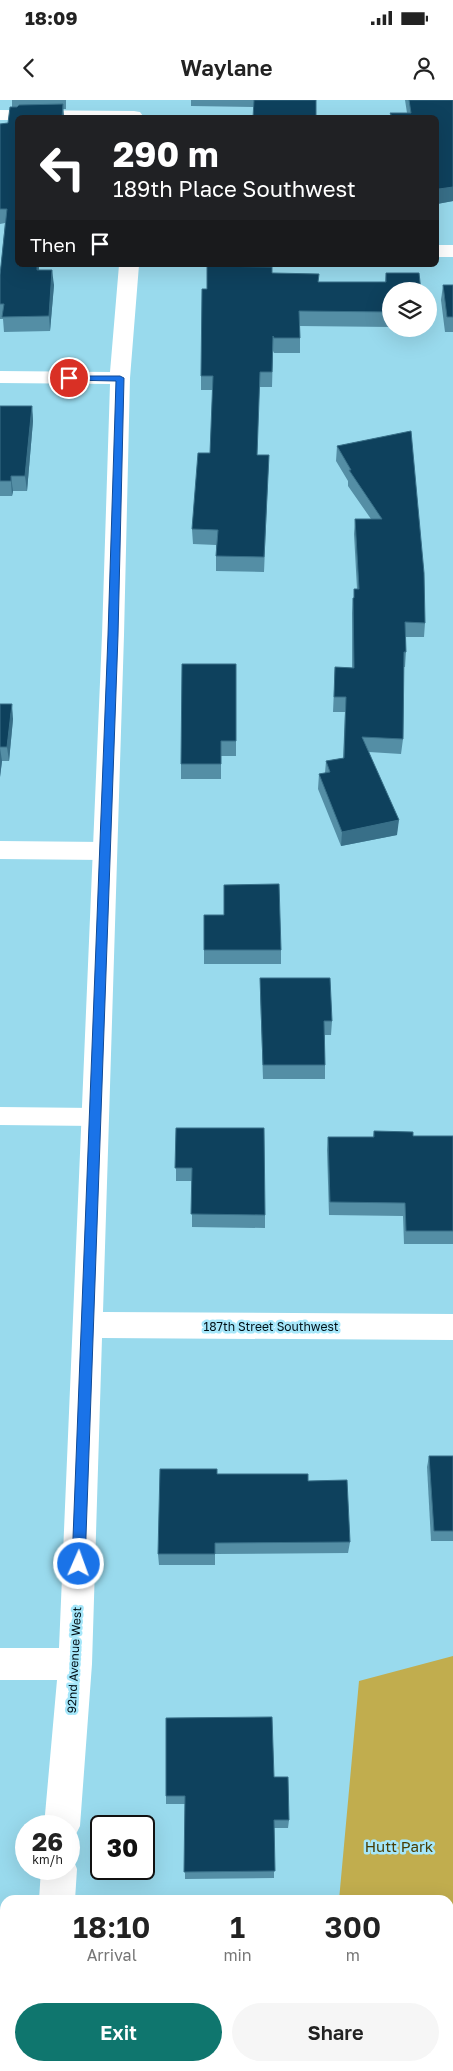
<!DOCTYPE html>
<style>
:root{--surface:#fff;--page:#f6f6f6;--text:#222;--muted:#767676;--accent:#0f766e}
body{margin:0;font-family:"Golos Text",sans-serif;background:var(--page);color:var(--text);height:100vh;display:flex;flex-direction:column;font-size:19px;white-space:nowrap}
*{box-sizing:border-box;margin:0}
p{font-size:16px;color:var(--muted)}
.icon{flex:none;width:28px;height:28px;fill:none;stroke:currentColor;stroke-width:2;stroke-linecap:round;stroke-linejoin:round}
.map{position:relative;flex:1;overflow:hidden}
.details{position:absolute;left:0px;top:1795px;width:454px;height:176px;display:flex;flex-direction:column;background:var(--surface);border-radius:15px 15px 0 0;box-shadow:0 5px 20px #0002}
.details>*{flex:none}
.hud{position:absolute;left:15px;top:15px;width:424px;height:152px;border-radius:8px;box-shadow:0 5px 20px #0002;background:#202124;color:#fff;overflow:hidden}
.buttons{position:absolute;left:382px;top:182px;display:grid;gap:10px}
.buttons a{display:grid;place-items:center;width:55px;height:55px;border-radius:50%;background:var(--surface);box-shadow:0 5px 20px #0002;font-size:25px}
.speed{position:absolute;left:15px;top:1715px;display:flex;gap:10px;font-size:25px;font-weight:700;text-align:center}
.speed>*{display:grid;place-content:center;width:65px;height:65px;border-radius:50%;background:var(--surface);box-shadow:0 5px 20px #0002;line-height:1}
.speed small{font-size:12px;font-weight:400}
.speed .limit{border:2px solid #111;border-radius:8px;background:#fff;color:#111}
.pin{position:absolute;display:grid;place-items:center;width:42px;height:42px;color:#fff;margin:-21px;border:2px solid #fff;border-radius:50%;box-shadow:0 1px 5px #0007}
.me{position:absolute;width:55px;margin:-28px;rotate:2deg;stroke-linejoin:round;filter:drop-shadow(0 0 4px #0008)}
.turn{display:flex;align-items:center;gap:18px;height:105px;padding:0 15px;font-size:22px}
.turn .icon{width:65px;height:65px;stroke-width:2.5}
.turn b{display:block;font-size:35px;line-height:42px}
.then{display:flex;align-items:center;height:48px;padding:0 15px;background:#0003;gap:10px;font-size:19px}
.eta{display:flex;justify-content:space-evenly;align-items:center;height:85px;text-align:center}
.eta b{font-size:30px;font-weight:600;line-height:35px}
.action{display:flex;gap:10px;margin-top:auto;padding:10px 15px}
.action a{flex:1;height:58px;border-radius:30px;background:var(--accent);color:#fff;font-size:20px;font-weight:600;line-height:58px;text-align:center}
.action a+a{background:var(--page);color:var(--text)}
.status{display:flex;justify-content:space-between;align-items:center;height:35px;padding:0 25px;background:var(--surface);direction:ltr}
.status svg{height:14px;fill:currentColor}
header{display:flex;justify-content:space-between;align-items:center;height:65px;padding:0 15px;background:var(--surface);font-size:22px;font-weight:600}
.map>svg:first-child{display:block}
.green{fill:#c1ad4e}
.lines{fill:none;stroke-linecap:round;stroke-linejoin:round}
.lane{fill:#fff;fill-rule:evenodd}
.street{fill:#fff;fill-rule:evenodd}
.secondary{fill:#fff;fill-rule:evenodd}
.wall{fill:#548ea5}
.shaded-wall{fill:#386f88}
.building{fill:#0e415d;stroke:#386f88}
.route{fill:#1a73e8;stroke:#114b97}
.labels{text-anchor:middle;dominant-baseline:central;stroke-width:5;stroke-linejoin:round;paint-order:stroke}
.street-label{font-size:12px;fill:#000f16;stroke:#a6e7fa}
.near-park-label{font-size:15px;fill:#483d03;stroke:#a6e7fa}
</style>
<div class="status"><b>18:09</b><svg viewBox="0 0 49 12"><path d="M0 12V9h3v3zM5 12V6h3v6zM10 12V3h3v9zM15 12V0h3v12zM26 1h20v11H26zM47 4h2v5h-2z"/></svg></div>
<header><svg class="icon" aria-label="back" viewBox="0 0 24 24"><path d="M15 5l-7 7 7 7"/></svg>Waylane<svg class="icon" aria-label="person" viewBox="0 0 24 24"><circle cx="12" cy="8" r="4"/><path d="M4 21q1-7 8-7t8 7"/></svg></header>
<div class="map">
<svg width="453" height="1971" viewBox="0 0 453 1971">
<rect width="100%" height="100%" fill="#99daed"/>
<polygon class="green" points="453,1556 453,1971 75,1971 75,1966 449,1966 449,1800 339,1800 359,1581"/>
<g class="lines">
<polygon class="lane" points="0,1007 95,1008 103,1011 106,1017 103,1023 95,1026 0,1025"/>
<g class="street">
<polygon points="0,10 134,11 140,12 143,16 18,18 18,20 0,20"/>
<rect x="436" y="145" width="17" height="12"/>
<polygon points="119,165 139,165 130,278 124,535 103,1212 453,1214 453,1240 102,1238 92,1564 80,1726 74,1738 69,1741 69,1726 44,1726 57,1580 0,1580 0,1548 59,1548 102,535 110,284 0,283 0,271 110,272"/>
<polygon points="69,1755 72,1756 77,1769 75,1800 39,1800 41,1769 69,1769"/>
<rect x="21" y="1966" width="38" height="5"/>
</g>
<polygon class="secondary" points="0,741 104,742 113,744 117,751 113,758 104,760 0,759"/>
</g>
<g class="wall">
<polygon points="12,0 66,0 66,9 63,9 64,18 18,18 39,170 54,185 50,231 4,232 3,219 0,219 0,175 5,123 0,124 0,24 8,23 12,7"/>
<polygon points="191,0 316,0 253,7 191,6"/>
<polygon points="405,0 453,0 453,101 437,104 436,102 436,18 390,18 390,13 407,13"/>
<polygon points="272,173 318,182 385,182 386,173 391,191 391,227 300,226 300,253 274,253 273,251 272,287 259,287 257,355 269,355 264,472 216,471 216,445 193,444 192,429 210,353 213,290 201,290 201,276 207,189"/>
<polygon points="443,185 453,185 453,232 445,232 441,200"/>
<polygon points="0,306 32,306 33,321 27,391 13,391 12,396 0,396"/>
<polygon points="411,331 425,523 424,537 406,537 406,552 405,567 404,567 403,639 401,654 369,652 397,735 341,746 318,689 319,674 325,673 326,661 343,658 345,612 333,612 335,567 352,568 352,513 353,498 354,498 354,489 357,489 354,434 355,419 371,419 348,386 348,381 336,361 337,346"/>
<polygon points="236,564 236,656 221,656 221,679 181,679 181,664"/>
<polygon points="0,604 13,619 9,661 2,661 0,677"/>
<polygon points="204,815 224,815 281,850 281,864 204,864"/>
<polygon points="260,878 332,921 331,935 325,935 325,979 263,979 260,892"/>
<polygon points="176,1028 265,1115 265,1128 192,1127 192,1081 176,1081"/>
<polygon points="374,1031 413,1036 453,1036 453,1144 404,1144 403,1116 329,1115 327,1050 328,1037 373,1037"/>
<polygon points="429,1356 453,1356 453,1441 431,1441 427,1367"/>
<polygon points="217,1374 308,1381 350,1442 348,1453 215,1454 215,1465 159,1465 158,1454"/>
<polygon points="274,1677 289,1720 288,1728 274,1728 274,1778 185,1779 185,1704 166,1704 166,1696"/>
</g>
<g class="shaded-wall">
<polygon points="63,4 64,18 62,18"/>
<polygon points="453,87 453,101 437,104 439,89"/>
<polygon points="37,165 39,165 38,185 37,170"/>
<polygon points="52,170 54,185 50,231 49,216"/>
<polygon points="32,306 33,321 27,391 25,376"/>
<polygon points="11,376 13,391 12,396 11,381"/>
<polygon points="12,604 13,619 9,661 7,647"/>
<polygon points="0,648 2,661 0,677"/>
<polygon points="399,720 397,735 341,746 342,732"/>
</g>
<g class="building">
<polygon points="254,0 316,0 316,18 253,18"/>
<polygon points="409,0 453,0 453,87 439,89 436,85 436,18 393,18 390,13 411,13"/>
<polygon points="63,4 62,18 18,18 18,165 37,165 37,170 52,170 49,216 2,217 4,204 0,204 0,175 7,109 0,109 0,24 8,23 10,7 17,7 19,5"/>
<polygon points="207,166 272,167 272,173 319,174 318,182 386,182 386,173 419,173 421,191 391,191 391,212 299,211 300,238 274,238 273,236 272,272 260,272 257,355 269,355 264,457 216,456 218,430 192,429 198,353 210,353 213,276 201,276 202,189 207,189"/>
<polygon points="443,185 453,185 453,217 447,217"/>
<polygon points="0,306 32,306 25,376 11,376 11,381 0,381"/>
<polygon points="411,331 424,473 425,523 405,522 406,552 404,552 403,639 362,637 399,720 342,732 319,674 330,672 326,661 344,658 346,597 334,597 335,567 354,568 353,498 354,498 354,489 359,489 355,419 382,419 349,370 351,370 337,346"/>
<polygon points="182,564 236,564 236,641 221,641 221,664 181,664"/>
<polygon points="0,604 12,604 7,647 0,647"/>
<polygon points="279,784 281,850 204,850 204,815 224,815 224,785"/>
<polygon points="260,878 330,878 332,921 324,921 325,965 263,965"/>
<polygon points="176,1028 264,1028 265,1115 191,1114 192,1068 175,1068"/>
<polygon points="374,1031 413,1032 413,1036 453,1036 453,1131 406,1131 405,1103 330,1102 328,1037 374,1037"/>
<polygon points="429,1356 453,1356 453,1431 434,1431"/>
<polygon points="160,1369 217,1369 217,1374 308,1374 308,1381 347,1380 350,1442 215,1443 215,1454 158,1454"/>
<polygon points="272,1617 274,1677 288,1677 289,1720 274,1720 275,1771 184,1772 185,1696 166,1696 166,1618"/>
</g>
<polygon class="route" points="66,276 120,276 124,278 118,535 85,1464 83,1469 79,1470 74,1469 72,1464 108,535 116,281 69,280 66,280"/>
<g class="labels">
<g class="street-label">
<text x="271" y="1226">187th Street Southwest</text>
<text transform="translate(74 1560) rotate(-87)">92nd Avenue West</text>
</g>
<g class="near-park-label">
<text x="399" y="1746">Hutt Park</text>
</g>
</g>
</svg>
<div class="buttons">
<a><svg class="icon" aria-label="layers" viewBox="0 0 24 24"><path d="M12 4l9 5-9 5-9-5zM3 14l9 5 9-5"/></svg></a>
</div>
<div class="speed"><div>26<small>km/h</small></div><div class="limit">30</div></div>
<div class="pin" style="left:69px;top:278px;background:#d93025"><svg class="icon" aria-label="arrive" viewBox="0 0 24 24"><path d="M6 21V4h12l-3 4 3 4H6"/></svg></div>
<svg class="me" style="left:79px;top:1464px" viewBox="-20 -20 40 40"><circle r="17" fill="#1a73e8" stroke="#fff" stroke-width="3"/><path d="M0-11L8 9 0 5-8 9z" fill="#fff"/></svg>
<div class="hud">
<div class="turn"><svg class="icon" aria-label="left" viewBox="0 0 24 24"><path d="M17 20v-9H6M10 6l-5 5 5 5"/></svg><div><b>290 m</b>189th Place Southwest</div></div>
<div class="then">Then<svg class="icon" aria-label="arrive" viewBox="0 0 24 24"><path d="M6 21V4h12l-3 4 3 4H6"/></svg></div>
</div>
<section class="details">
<div class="eta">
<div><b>18:10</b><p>Arrival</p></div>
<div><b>1</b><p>min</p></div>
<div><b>300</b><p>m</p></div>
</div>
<div class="action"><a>Exit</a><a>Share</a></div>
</section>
</div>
